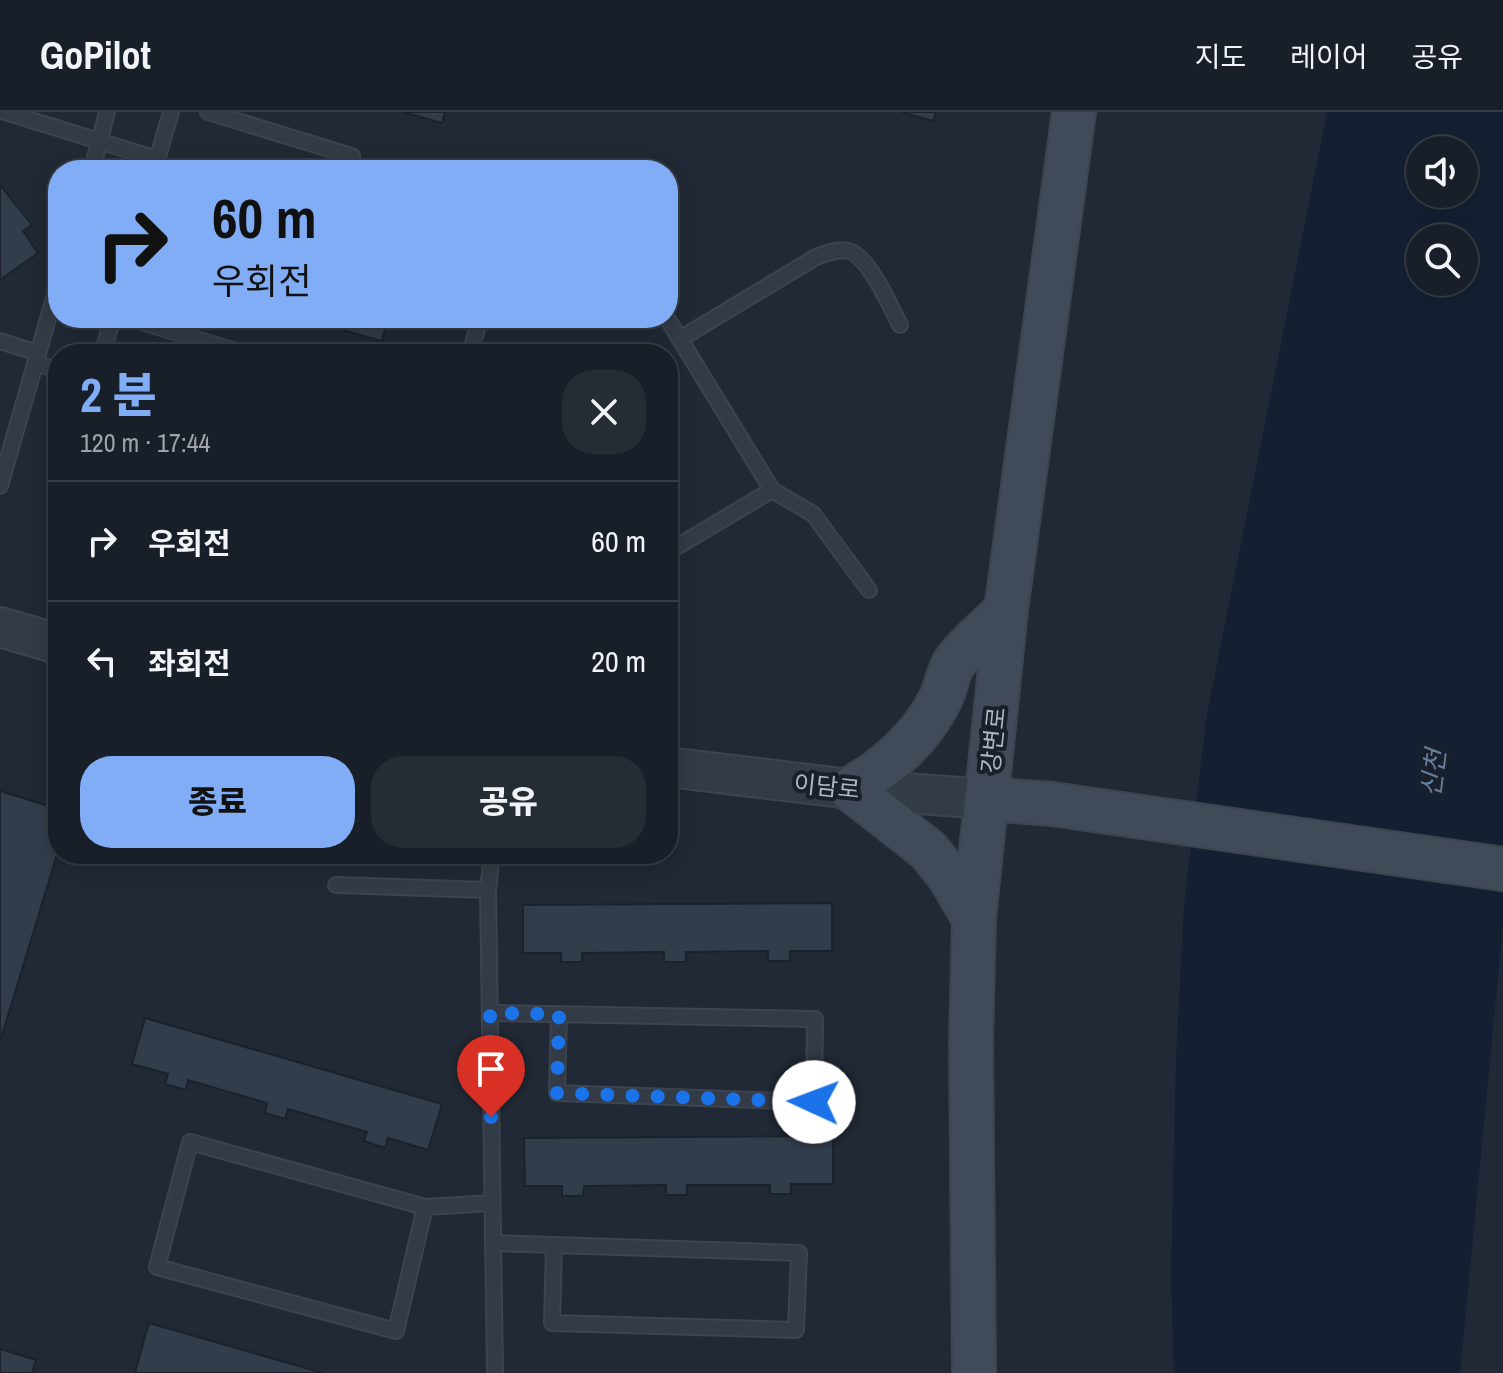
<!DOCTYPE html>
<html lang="ko">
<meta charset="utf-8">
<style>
:root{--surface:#181f28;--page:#252c34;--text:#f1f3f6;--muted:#9fa2a8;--line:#363d45;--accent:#80adf5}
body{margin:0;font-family:"Archivo Narrow","Noto Sans KR",sans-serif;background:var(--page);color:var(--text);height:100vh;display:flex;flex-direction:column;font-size:30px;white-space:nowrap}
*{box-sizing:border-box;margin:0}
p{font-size:26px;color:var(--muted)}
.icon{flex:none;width:44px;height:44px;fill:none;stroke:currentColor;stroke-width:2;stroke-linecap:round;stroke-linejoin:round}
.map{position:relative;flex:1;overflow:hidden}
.sheet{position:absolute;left:48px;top:232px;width:630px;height:520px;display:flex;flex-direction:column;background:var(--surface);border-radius:32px;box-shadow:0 4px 20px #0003,0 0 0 2px var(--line)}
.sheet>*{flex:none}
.hud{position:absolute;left:48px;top:48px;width:630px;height:168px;border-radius:32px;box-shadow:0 4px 20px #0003,0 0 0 2px var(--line);background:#80adf5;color:#111;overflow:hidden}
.buttons{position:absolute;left:1406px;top:24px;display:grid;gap:16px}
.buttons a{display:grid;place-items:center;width:72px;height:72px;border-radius:50%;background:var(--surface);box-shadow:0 4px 20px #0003,0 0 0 2px var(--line);font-size:40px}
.pin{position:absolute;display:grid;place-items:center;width:68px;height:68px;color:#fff;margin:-82px -34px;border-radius:50% 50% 50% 0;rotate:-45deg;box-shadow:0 0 8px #0007}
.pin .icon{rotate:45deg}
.me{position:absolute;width:88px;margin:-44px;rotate:272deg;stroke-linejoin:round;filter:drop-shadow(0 0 6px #0008)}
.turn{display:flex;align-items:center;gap:28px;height:168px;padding:0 32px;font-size:36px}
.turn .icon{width:104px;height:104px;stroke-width:2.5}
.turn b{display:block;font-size:56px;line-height:68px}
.round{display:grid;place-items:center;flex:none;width:84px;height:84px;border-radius:32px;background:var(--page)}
.overview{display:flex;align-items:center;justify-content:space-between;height:136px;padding:0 32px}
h1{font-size:48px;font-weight:800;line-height:60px;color:var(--accent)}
.cta{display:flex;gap:16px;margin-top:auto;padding:16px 32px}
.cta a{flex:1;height:92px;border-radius:32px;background:var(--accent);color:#111;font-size:32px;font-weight:800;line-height:92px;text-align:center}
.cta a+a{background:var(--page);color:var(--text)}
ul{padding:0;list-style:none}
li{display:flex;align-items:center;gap:24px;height:120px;padding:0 32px;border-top:2px solid var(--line)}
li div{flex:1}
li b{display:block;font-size:30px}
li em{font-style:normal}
header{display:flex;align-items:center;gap:48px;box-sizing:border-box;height:112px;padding:0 40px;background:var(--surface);border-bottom:2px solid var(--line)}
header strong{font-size:38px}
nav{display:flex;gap:44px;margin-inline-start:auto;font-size:28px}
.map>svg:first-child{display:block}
.water{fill:#142032;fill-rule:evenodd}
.building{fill:#323d4c;stroke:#1b222d;stroke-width:2}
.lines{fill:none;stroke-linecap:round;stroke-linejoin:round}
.service-casing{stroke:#3d4450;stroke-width:18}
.tertiary-casing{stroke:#3d4450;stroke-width:42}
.secondary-casing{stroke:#3d4450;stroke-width:46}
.service{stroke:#333b46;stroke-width:14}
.tertiary{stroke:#333b46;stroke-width:38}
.secondary{stroke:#414a59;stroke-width:42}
.route{stroke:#1a73e8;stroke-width:14;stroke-dasharray:0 25.2}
.labels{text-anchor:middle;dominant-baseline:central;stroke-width:8;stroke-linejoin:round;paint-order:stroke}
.street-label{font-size:24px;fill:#adb6c3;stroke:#19202b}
.water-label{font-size:26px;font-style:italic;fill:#6680a2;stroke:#19202b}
</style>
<header>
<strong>GoPilot</strong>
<nav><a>지도</a><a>레이어</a><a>공유</a></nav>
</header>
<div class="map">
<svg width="1503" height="1261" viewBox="0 0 1503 1261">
<rect width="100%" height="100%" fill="#202935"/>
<path class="water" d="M1327,0H1503V813L1460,1261H1174L1171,1165L1176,945L1184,794L1206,608ZM1420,38H1464V82H1420ZM1420,126H1464V170H1420Z"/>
<g class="building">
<polygon points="403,0 445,0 442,11"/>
<polygon points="901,0 936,0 933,9"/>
<polygon points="0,73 32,113 23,119 38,141 0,168"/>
<polygon points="300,206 388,206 382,229"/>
<polygon points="0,679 58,697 58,739 0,930"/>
<polygon points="832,791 832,839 790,839 790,849 768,849 768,839 686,840 686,850 664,850 664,840 582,841 582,850 561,850 561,841 523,841 523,793"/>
<polygon points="145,906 442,992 428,1038 388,1026 385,1036 364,1029 367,1020 288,997 285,1007 265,1001 267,991 188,968 186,978 165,972 168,962 132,952"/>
<polygon points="833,1024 833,1072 791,1072 791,1082 770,1082 770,1073 687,1073 687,1083 666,1083 666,1073 584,1074 583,1084 562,1084 562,1074 525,1074 524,1026"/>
<polygon points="149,1211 323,1261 140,1261 135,1260"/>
<polygon points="0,1237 36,1248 32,1261 0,1261"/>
</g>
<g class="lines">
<defs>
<g id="service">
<polyline points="5,0 157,47"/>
<polyline points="208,0 352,44 348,58"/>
<polyline points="92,58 107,0"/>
<polyline points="154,58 171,0"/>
<polyline points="129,206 245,242"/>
<polyline points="667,206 772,378 813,402 869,478"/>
<path d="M680,227L816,145C826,142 838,136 849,139C869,145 890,194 900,213"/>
<polyline points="0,229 38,241"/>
<polyline points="102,242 113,206"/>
<polyline points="470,242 480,206"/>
<polyline points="35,251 58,258"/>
<polyline points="0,374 58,172"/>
<polyline points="668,440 772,378"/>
<polyline points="492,742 488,778 495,1261"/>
<polyline points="336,773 488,778"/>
<polyline points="490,901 815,907 814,990 557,981 559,902"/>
<polyline points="425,1095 396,1219 157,1155 190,1030 425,1095 492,1091"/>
<polyline points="493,1131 799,1141 796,1218 552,1211 554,1133"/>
</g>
<g id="tertiary">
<polyline points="0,515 58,532"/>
<polyline points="668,655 850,677 987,687"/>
</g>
<g id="secondary">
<polyline points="987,687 1052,692 1503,757"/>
<path d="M974,807L949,764L928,738L850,677C887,656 922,625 941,586C946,575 948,561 954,551C967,532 990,515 1006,498"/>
<polyline points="974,1261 971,929 974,807 1006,498 1074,0"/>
</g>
</defs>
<use href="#service" class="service-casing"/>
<use href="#tertiary" class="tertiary-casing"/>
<use href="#secondary" class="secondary-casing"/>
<use href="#service" class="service"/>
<use href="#tertiary" class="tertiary"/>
<use href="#secondary" class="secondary"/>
</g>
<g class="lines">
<polyline class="route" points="491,1005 490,901 559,902 557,981 814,990"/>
</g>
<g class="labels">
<g class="street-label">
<text transform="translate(993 628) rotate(-84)">강변로</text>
<text transform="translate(827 674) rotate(6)">이담로</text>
</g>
<g class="water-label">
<text transform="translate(1433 661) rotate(-83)">신천</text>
</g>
</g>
</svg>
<div class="buttons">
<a><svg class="icon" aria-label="sound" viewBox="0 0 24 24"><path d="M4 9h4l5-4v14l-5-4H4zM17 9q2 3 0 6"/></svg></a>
<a><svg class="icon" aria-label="search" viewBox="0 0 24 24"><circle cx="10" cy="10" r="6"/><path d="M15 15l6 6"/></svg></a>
</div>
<div class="pin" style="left:491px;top:1005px;background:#d93025"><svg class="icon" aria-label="arrive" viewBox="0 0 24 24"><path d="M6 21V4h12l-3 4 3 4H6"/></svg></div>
<svg class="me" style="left:814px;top:990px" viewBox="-20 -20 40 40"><circle r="19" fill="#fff"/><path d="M0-13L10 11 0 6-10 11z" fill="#1a73e8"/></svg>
<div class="hud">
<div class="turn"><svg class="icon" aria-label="right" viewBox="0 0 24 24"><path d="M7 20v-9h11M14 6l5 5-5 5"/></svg><div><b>60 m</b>우회전</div></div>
</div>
<section class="sheet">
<div class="overview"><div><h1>2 분</h1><p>120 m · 17:44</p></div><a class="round"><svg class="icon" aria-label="close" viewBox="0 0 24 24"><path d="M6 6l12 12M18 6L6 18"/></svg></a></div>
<ul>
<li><svg class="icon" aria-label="right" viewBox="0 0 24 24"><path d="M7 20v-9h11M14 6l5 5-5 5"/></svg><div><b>우회전</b></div><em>60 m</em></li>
<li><svg class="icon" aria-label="left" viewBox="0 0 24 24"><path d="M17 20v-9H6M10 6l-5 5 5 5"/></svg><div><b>좌회전</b></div><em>20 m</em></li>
</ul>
<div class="cta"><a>종료</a><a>공유</a></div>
</section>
</div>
